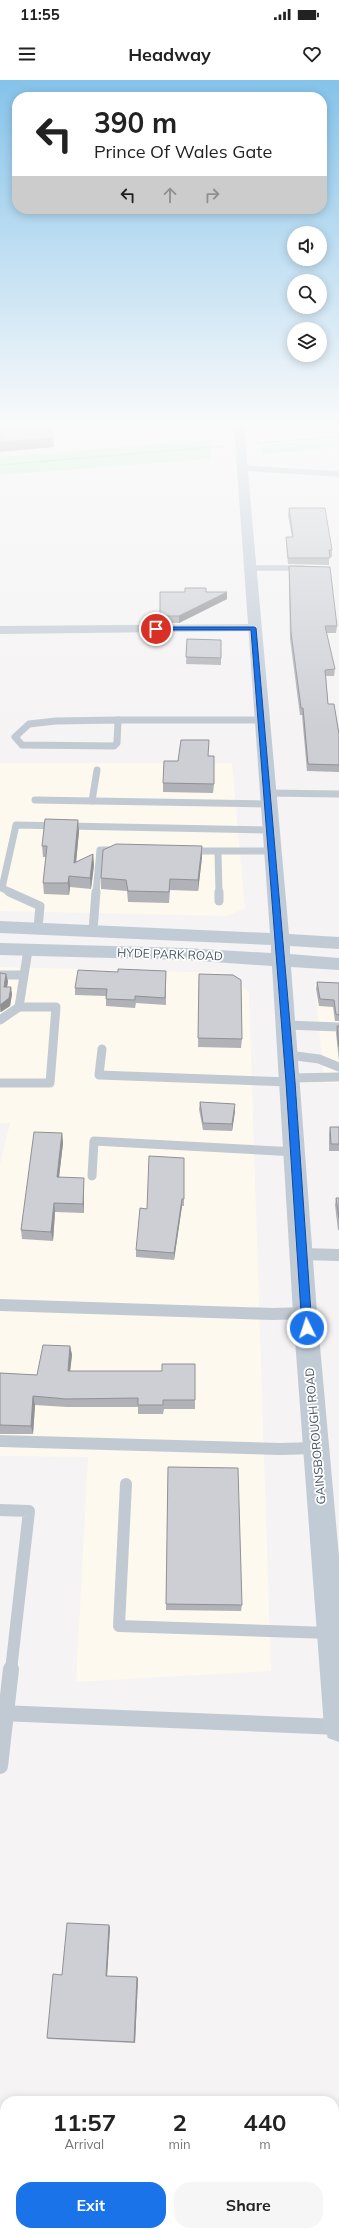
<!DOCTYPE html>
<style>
:root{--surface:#fff;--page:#f6f6f6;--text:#222;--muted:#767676;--accent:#1a73e8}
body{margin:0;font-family:Mulish,sans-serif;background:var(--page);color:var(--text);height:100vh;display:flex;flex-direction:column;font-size:15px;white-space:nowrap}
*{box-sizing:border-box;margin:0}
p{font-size:13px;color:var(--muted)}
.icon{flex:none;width:22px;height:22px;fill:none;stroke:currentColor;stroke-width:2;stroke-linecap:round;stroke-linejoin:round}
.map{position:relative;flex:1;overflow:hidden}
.panel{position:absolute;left:0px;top:2016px;width:339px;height:140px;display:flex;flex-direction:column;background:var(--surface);border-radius:16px 16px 0 0;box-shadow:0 2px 10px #0003}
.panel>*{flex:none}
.banner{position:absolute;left:12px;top:12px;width:315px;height:122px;border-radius:16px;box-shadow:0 2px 10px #0003;background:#fff;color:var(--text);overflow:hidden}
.buttons{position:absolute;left:287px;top:146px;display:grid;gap:8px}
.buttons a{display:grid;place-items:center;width:40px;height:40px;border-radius:50%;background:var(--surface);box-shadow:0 2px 10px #0003;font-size:20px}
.pin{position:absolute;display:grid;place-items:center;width:34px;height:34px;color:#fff;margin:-17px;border:2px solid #fff;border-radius:50%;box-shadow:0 1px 4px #0007}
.me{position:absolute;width:44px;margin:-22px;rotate:356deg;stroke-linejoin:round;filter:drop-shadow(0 0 3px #0008)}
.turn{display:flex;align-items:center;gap:14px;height:84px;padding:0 16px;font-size:18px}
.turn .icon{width:52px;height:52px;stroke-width:2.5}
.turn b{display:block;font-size:28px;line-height:34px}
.lanes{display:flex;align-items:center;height:38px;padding:0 16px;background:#0003;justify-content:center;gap:20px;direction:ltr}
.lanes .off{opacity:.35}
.eta{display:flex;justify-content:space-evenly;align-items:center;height:68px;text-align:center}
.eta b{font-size:24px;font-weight:700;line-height:28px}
.primary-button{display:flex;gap:8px;margin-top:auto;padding:8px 16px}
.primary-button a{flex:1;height:46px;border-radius:16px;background:var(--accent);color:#fff;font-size:16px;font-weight:700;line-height:46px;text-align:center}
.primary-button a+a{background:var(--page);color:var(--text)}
.status{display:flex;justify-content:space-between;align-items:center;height:28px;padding:0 20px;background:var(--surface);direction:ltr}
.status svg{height:11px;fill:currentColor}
header{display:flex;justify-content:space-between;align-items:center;height:52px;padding:0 16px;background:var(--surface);font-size:18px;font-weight:700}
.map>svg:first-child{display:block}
.commercial{fill:#fdf9ef}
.green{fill:#c3f1d5}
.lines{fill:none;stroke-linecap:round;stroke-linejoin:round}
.path{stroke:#7ad0a6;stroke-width:1.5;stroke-dasharray:1.5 1;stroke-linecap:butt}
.service-far4{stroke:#c1cad2;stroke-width:5.5}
.service-far3{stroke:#c1cad2;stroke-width:7}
.service-far2{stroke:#c1cad2;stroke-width:9}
.service-far1{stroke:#c1cad2;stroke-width:12}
.service{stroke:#c1cad2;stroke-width:16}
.minor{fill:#c1cad2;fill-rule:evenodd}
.secondary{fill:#c1cbd6;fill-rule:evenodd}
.wall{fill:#b0b2b7}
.shaded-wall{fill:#909195}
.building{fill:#cdcfd5;stroke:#909195}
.route{fill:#1a73e8;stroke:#114b97}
.labels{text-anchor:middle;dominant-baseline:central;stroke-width:3.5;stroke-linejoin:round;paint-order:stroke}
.street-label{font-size:12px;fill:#4a5661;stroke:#fff}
</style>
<div class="status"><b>11:55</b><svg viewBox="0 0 49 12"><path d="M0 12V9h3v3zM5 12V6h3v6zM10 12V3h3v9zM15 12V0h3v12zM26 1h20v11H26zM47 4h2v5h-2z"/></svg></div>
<header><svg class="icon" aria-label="menu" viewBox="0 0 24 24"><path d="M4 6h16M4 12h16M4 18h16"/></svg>Headway<svg class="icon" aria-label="heart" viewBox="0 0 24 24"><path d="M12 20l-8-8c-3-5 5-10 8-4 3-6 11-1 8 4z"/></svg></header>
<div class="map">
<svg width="339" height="2156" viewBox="0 0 339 2156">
<rect width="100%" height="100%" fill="#f5f3f3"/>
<g class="commercial">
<polygon points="0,683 232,683 245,828 228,836 0,831"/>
<polygon points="0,887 228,893 249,913 271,1591 76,1602 88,1377 0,1376 0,1084 10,1043 0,1043"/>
<polygon points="315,904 339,905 339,1003 324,1003"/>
</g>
<g class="green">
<polygon points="339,359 339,368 263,374 261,365"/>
<polygon points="207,360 212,367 210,379 0,395 0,377"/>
</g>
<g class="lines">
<g class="path">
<polyline points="256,363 339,357"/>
<polyline points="0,385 225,366"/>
</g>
<g class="service-far4">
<polyline points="242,388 339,394"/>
<polyline points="249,488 303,488"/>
</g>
<g class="service-far3">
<polygon points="118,640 117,663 114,666 22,665 15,657 29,644 56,641"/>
<polyline points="118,640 261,640"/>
<polyline points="267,713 339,714"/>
<polyline points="35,720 268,724"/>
<polyline points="92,721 97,690"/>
<polyline points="190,771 272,771"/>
<polyline points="218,772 219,813"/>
<polyline points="12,813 2,808 16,745 270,750"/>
<polyline points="96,813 100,770 116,770"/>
</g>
<g class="service-far2">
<polyline points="9,812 40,826 38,848"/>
<polyline points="219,812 219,821"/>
<polyline points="93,850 96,812"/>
<polyline points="0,895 23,895"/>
<polyline points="0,940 19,927"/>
<polyline points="286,945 339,947"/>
<polyline points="102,969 99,995 291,1002"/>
<polyline points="288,975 319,979 339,987"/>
<polyline points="290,998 339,997"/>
<polyline points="0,1003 50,1003 56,927 19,927 28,870"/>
<polyline points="92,1096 94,1061 296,1072"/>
</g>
<g class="service-far1">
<polyline points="302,1174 339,1175"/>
<polyline points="0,1225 273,1234 305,1233"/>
<polyline points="0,1361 280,1369 316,1368"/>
<polyline points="126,1404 119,1546 330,1553"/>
<polyline points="0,1430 29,1431 11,1590"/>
</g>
<g class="service">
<polyline points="0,1633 339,1647"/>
<polyline points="0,1686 11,1589"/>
</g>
<polygon class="minor" points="254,544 258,545 260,548 258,551 0,554 0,546"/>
<polygon class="secondary" points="234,347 244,347 289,854 339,857 339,869 290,866 290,874 339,878 339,890 291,887 317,1233 339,1476 339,1662 328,1658 324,1647 293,1233 272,886 185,880 0,875 0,863 185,868 271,873 271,865 0,853 0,841 270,853"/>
</g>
<g class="wall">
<polygon points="289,428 332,470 332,477 329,477 329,485 288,484 286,464 286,457 292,457 288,435"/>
<polygon points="289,486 337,546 336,553 326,553 335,589 334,596 326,596 328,624 339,654 339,692 307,691 302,635 300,635 290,559 289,493"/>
<polygon points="160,512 206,512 227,519 179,543 160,543"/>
<polygon points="187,559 221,578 221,585 186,584"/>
<polygon points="208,676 214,704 213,713 163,712 163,703 178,681"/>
<polygon points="79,751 76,782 93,774 94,785 91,809 70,807 69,815 44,814 43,803 46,777 43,777 42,766"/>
<polygon points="202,777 198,811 170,810 169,823 128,822 127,811 101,809 101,798"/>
<polygon points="166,891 166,925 136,923 135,928 106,926 106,916 75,915 75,908 118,892"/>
<polygon points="0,893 8,901 7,907 12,914 10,926 1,932 0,932"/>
<polygon points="199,894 242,959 241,968 198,967"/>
<polygon points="317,902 339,903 339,941 335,941 333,927 319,926 316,909"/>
<polygon points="337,946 339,946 339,981 336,953"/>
<polygon points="200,1022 235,1031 232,1051 203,1050 199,1029"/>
<polygon points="330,1047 339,1047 339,1071 329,1071 329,1054"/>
<polygon points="62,1053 63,1063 59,1097 84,1107 84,1133 55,1132 53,1161 22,1159 21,1150"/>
<polygon points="184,1078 184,1126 182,1126 174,1180 136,1177 136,1170"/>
<polygon points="336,1118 339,1118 339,1150 338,1150 335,1125"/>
<polygon points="70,1266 72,1275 70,1291 195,1320 195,1329 164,1329 163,1334 138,1334 138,1327 67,1327 35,1325 33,1354 0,1354 0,1293 37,1295"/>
<polygon points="168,1387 242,1525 241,1531 166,1530"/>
<polygon points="109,1845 110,1848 107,1896 137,1897 138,1899 135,1963 49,1959 47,1958 62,1895"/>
</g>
<g class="shaded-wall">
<polygon points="53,358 54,367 0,372 0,362"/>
<polygon points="227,512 227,519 179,543 179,536"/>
<polygon points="78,740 79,751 75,794 74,783"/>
<polygon points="202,766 202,777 198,811 198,800"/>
<polygon points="93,774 94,785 91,809 90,798"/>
<polygon points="69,796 70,807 69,815 68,803"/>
<polygon points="6,894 8,901 6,914 4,907"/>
<polygon points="11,907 12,914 10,926 1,932 0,925"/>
<polygon points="235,1024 235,1031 232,1051 232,1044"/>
<polygon points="62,1053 63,1063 58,1106 57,1097"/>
<polygon points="84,1098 84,1133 83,1124"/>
<polygon points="182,1119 182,1126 174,1180 174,1173"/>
<polygon points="54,1123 55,1132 53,1161 51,1152"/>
<polygon points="70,1266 72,1275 69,1300 68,1291"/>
<polygon points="33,1316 35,1325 33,1354 31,1346"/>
<polygon points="109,1845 110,1848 107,1897 106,1896"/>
<polygon points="137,1897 138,1899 135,1963 134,1962"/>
</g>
<g class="building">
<polygon points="0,347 49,347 53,358 0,362"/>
<polygon points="289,428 325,428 332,470 329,470 330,478 288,478 286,457 293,457"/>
<polygon points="289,486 330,487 337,546 325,546 335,589 325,590 328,624 334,624 339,654 339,685 308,684 303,628 301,628 291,552"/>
<polygon points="185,508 206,508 206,512 227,512 179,536 160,536 160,512 185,512"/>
<polygon points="187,559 221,560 221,578 186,577"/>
<polygon points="181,660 209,660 208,676 214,676 214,704 163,703 164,681 178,681"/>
<polygon points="45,739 78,740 74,783 93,774 90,798 69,796 68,803 43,803 47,766 42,766"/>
<polygon points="116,764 202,766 198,800 170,799 169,812 128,811 126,800 101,798 103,770"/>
<polygon points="118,889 166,891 165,918 135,916 135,920 106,919 107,909 75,908 78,890 118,892"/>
<polygon points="0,893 6,894 4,907 11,907 9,918 0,925"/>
<polygon points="199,894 233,895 241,900 242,959 198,958"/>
<polygon points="317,902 339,903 339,935 336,934 334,920 320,919"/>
<polygon points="337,946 339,946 339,967"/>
<polygon points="200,1022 235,1024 232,1044 203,1043"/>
<polygon points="330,1047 339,1047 339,1064 331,1064"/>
<polygon points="34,1052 62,1053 57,1097 84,1098 83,1124 54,1123 51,1152 21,1150"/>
<polygon points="149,1076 184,1078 184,1119 182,1119 174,1173 136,1170 140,1128 147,1129"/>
<polygon points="336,1118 339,1118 339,1138"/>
<polygon points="43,1265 70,1266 68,1291 162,1291 162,1284 195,1284 195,1320 163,1320 163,1325 138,1325 138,1318 66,1319 33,1316 31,1346 0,1345 0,1293 37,1295"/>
<polygon points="168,1387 238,1388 242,1525 166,1524"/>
<polygon points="67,1843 109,1845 106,1896 137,1897 134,1962 47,1958 53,1894 62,1895"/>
<polygon points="24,2151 128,2151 127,2156 24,2156"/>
</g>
<linearGradient id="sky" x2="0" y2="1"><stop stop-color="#85c3ea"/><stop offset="0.53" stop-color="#fafafa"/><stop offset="1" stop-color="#fafafa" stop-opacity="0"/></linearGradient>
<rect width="339" height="649" fill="url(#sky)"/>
<polygon class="route" points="156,547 254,547 256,548 295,1002 312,1248 307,1253 302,1248 286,1002 251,550 154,550"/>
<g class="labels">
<g class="street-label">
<text transform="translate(170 874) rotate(2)">HYDE PARK ROAD</text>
<text transform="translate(315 1356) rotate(-95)">GAINSBOROUGH ROAD</text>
</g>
</g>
</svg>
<div class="buttons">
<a><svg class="icon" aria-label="sound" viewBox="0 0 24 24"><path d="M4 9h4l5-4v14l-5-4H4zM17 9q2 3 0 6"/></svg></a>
<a><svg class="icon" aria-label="search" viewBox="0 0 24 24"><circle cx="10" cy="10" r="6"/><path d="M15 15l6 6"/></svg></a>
<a><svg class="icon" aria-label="layers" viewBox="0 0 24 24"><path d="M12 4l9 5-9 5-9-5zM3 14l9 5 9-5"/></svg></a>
</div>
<div class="pin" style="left:156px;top:549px;background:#d93025"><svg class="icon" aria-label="arrive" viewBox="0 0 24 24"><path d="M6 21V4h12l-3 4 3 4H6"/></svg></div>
<svg class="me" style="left:307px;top:1248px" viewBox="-20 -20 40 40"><circle r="17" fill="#1a73e8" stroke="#fff" stroke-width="3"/><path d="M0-11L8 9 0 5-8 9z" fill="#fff"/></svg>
<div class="banner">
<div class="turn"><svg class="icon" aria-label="left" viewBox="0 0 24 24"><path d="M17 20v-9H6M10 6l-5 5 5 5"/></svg><div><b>390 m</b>Prince Of Wales Gate</div></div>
<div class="lanes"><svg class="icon" aria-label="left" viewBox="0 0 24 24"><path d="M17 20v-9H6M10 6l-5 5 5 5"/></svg><svg class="icon off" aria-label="ahead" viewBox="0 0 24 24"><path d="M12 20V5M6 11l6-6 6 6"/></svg><svg class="icon off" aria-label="right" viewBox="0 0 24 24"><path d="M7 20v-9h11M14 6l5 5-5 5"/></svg></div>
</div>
<section class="panel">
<div class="eta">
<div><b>11:57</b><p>Arrival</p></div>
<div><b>2</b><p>min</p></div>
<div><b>440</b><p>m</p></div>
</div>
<div class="primary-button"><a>Exit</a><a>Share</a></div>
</section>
</div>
